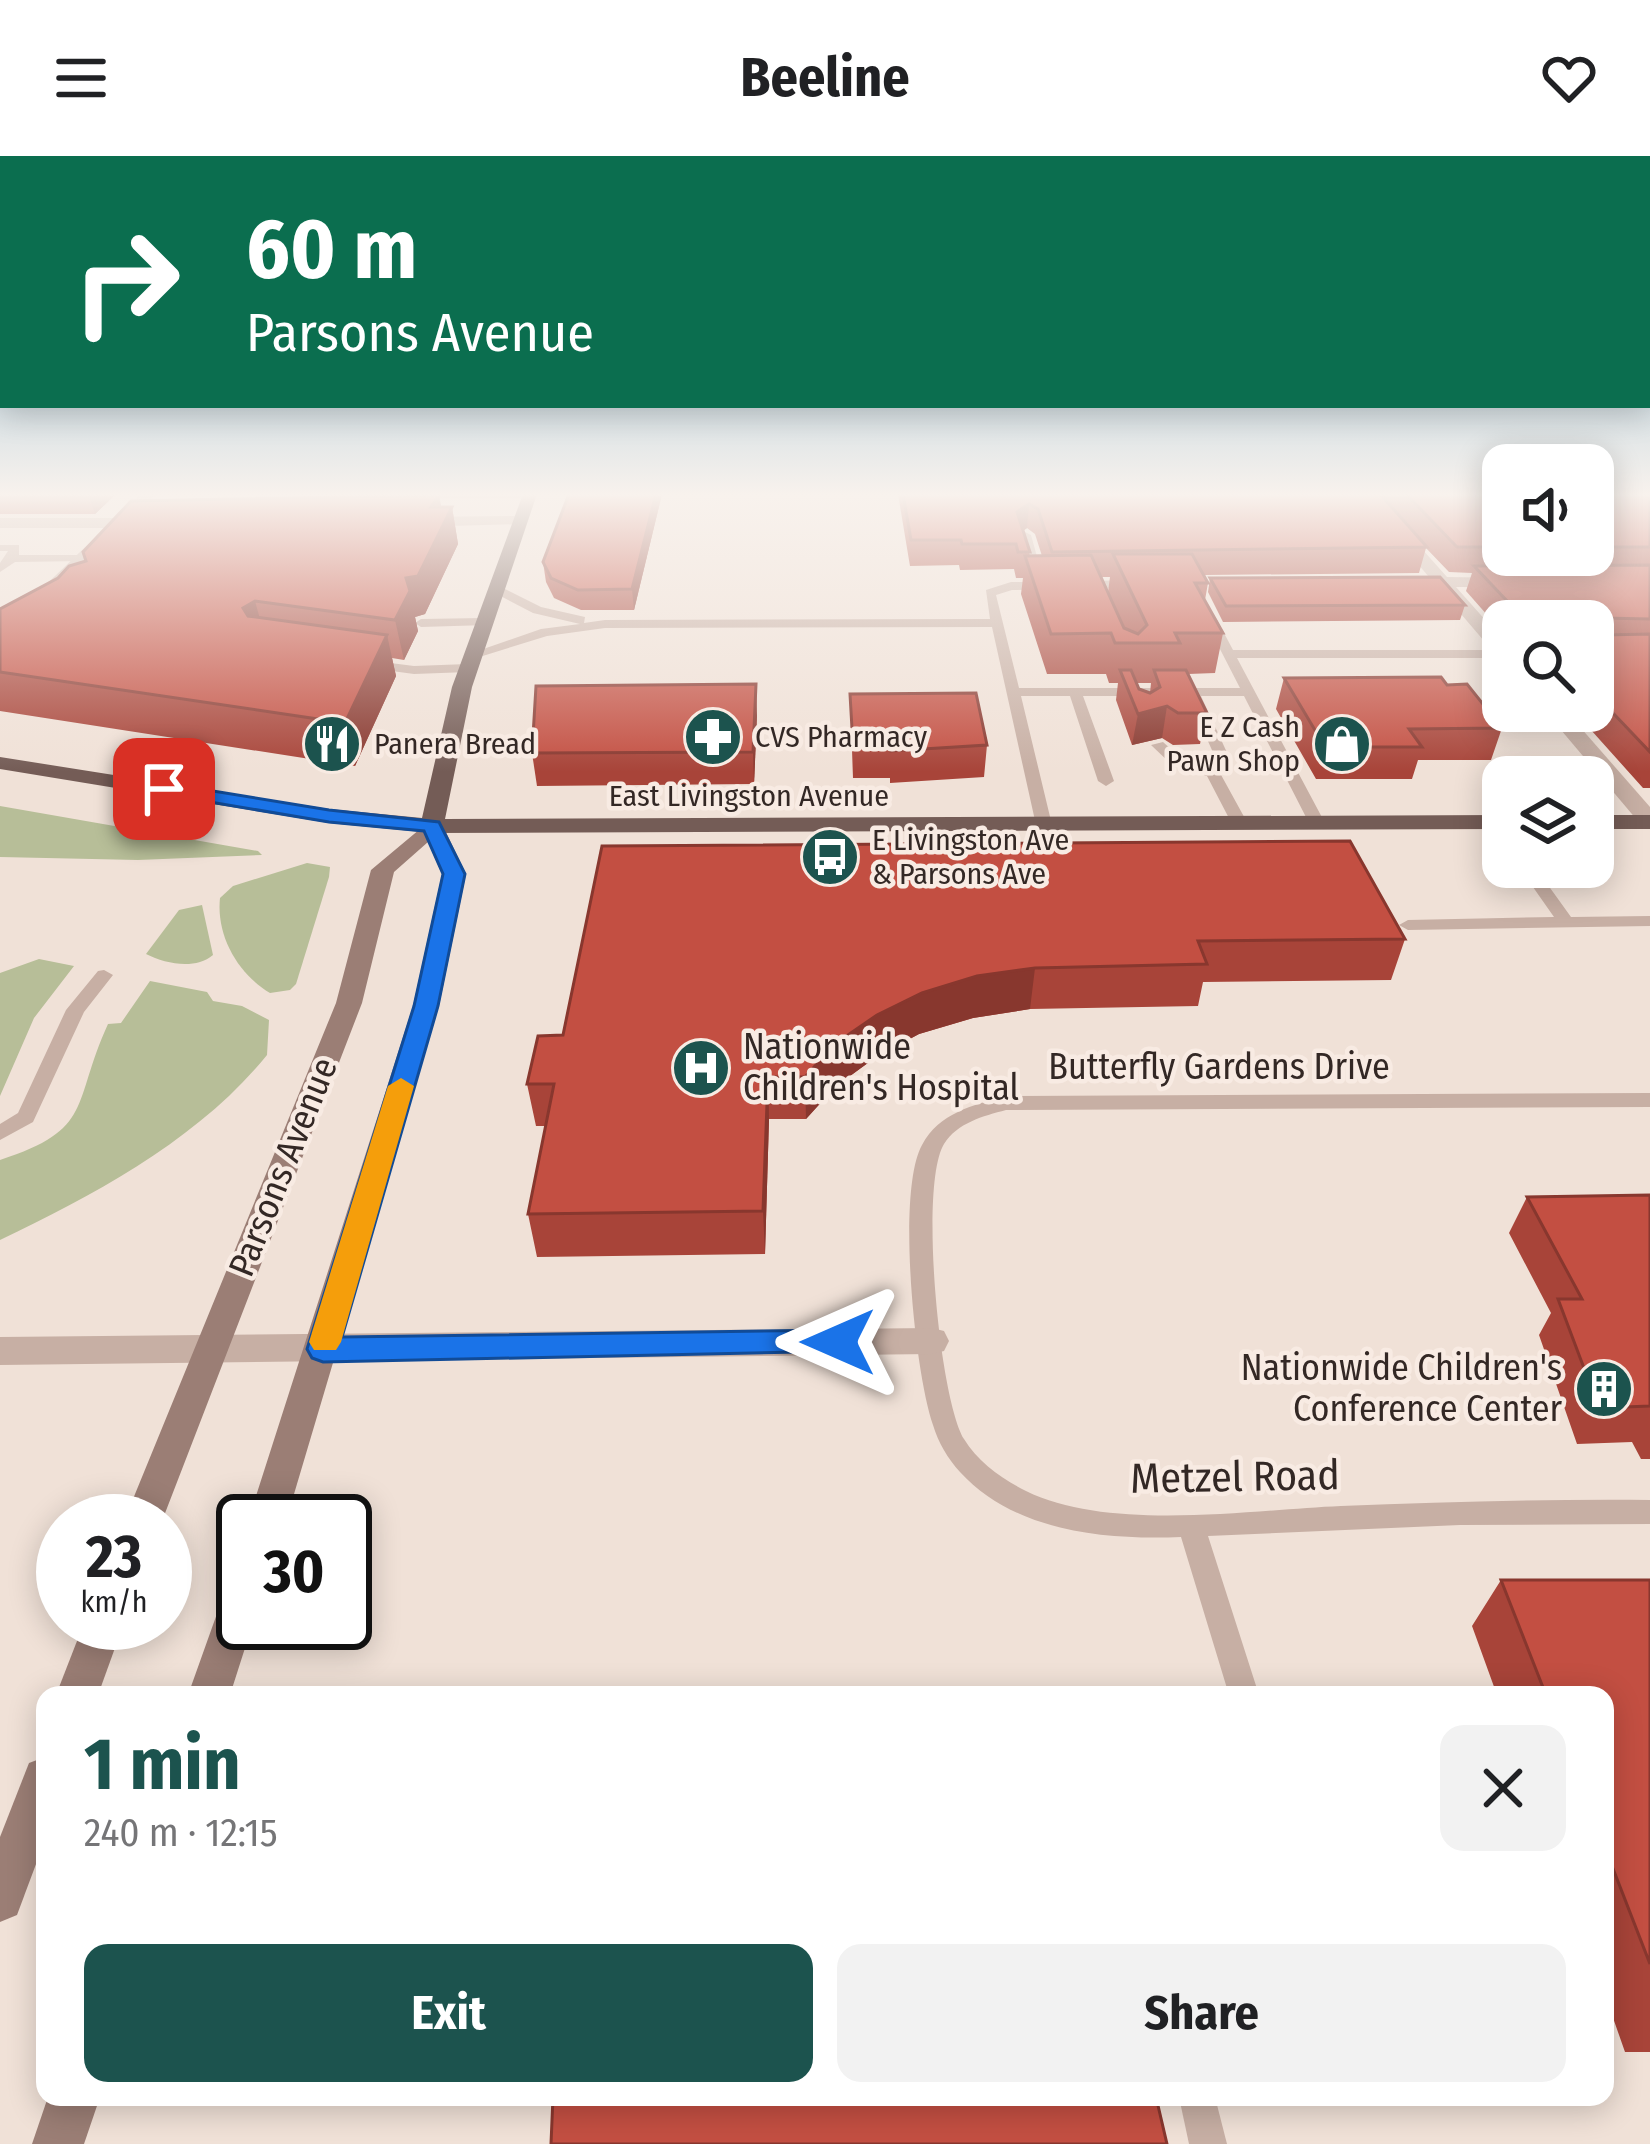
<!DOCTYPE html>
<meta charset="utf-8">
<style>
:root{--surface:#fff;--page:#f2f2f2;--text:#202124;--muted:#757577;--accent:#1c534e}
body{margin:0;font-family:"Fira Sans Condensed",sans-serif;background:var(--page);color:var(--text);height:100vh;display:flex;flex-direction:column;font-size:45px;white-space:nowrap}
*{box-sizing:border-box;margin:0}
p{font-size:39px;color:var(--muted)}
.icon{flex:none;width:66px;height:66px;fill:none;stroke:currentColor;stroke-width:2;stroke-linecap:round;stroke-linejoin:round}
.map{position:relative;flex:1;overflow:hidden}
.panel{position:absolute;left:36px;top:1530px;width:1578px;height:420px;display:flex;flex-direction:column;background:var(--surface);border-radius:24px;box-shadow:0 6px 30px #0003}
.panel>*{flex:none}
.top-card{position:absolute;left:0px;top:0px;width:1650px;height:252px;box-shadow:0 6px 30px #0003;background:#0b6e4f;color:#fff;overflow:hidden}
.tools{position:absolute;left:1482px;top:288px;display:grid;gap:24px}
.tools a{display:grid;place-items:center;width:132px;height:132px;border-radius:24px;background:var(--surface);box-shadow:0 6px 30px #0003;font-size:60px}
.speed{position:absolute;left:36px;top:1338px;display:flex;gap:24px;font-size:60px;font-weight:700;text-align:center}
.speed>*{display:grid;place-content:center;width:156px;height:156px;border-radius:50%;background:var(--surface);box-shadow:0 6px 30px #0003;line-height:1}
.speed small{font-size:30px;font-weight:400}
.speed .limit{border:6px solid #111;border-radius:18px;background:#fff;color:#111}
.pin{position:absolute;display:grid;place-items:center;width:102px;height:102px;color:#fff;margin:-51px;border-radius:24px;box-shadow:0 6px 18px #0006}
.me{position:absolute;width:132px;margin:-66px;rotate:270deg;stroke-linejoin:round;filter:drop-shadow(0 0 9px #0008)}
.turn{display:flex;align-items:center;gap:42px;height:252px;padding:0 48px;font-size:54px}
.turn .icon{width:156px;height:156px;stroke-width:2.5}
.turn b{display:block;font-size:84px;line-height:102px}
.round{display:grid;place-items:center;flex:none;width:126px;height:126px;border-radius:24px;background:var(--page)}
.overview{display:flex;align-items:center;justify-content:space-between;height:204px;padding:0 48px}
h1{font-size:72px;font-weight:700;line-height:90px;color:var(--accent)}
.button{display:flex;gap:24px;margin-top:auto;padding:24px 48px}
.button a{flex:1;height:138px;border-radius:24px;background:var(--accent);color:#fff;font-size:48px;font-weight:700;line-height:138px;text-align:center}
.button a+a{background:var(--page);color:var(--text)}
header{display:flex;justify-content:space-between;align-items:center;height:156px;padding:0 48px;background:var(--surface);font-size:54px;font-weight:700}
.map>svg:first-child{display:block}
.green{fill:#b7be98}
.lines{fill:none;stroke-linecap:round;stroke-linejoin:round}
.lane{fill:#c7afa4;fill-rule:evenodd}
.street{fill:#c7afa4;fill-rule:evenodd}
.secondary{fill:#9b7e75;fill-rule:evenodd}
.primary{fill:#745c56;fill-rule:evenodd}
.wall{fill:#a84439;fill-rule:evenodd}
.shaded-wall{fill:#88372e}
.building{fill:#c34f42;stroke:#88372e;stroke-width:3}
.route{fill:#1a73e8;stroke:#114b97;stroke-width:3}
.slow{fill:#f59e0b}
.labels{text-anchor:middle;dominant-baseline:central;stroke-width:9;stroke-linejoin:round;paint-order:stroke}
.far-poi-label{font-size:30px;fill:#332825;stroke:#f8ebe3;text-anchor:start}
.far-street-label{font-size:30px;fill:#332825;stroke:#f8ebe3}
.poi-label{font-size:36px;fill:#332825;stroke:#f8ebe3;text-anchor:start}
.street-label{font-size:36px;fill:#332825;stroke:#f8ebe3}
.near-street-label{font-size:42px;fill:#332825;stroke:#f8ebe3}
</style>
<header><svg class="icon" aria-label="menu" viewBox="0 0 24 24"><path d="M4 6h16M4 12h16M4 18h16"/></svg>Beeline<svg class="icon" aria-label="heart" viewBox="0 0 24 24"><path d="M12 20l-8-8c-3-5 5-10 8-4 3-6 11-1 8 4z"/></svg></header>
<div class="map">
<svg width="1650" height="1988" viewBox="0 0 1650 1988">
<rect width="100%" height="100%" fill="#f0e1d7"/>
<g class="green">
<polygon points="0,650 258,695 262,699 138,704 0,701"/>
<path d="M307,707L330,711L329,721L296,828L290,834L270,837C238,818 216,780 220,742L233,730Z"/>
<path d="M202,749L213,799C195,814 166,808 146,798L179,754Z"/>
<polygon points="39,803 74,810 34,862 0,940 0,817"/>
<path d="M150,825L207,836L213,845L242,850L269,864L267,899C199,983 96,1038 0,1084V1004C95,973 71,949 108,868L121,867Z"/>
</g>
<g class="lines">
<g class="lane">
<polygon points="534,338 529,342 333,342 328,339"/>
<polygon points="1025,376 1031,379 1044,426 1134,424 1140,428 1134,432 1012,434 996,439 1019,532 1240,532 1204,462 1210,458 1216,462 1233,494 1503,494 1503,502 1237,502 1325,667 1317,672 1309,667 1244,540 1201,540 1229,601 1220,617 1248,668 1240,673 1232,668 1207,620 1171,608 1151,589 1163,586 1181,602 1209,611 1215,601 1188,540 1083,540 1114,625 1106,630 1098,625 1070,540 1021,540 1052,669 1044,674 1036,669 992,471 605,472 547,480 473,503 466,499 541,473 580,468 533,457 491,435 489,432 495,428 541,451 585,461 584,467 605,464 990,463 986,434 1011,426 1034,426 1019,379"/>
<polygon points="0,389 19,389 19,399 84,399 90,402 84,405 15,406 0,416 0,407 8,395 0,395"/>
<polygon points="483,462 489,466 487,469 421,471 415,467 421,463"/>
<polygon points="367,504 414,510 468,508 475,512 468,516 414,518 362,511 360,508"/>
<polygon points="1519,711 1535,711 1571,761 1650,760 1650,770 1408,774 1399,769 1408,764 1554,761"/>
<polygon points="104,814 113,819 84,856 33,966 0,984 0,968 18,957 66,854 98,815"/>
<path d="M1650,937V951L1006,954C983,960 957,967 944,988C919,1029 939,1241 964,1283C978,1306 1002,1323 1026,1335C1109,1376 1249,1354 1341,1350C1444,1346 1547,1343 1650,1344V1368L1460,1369L1208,1380L1259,1539H1229L1181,1381C1105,1384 1015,1376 960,1316C948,1303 938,1286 933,1269C915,1217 896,1036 922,989C939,957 973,949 1006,940Z"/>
<polygon points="1179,1941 1215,1941 1227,1988 1189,1988"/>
</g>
<g class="street">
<polygon points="140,338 155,338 132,362 157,364 157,370 123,372 41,453 0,479 0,466 29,445 105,372 0,372 0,362 114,362"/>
<polygon points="1358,338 1373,338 1447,421 1512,422 1512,430 1506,431 1456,431 1503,484 1503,501 1496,499 1438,431 1398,430 1398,422 1429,421"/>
<polygon points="518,360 523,362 523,368 416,371 408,366 416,361"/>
<polygon points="1545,555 1566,555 1650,651 1650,672 1642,670"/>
<polygon points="932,1172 944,1175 949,1185 944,1195 932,1198 0,1209 0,1181"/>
</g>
<g class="secondary">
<polygon points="432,663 443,670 466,718 439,850 286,1365 248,1365 413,850 442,718 428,686 394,716 362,847 162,1365 124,1365 336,847 371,714"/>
<polygon points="243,1419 243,1467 253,1467 230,1539 188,1539 229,1424"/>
<polygon points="84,1467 124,1467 98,1539 56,1539"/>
<polygon points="45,1601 45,1684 17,1759 0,1766 0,1681 29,1607"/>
<polygon points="48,1941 100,1941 84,1988 32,1988"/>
</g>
<g class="primary">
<polygon points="523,338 537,338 472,531 445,663 1503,659 1503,673 432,677 329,667 0,613 0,601 329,653 422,662 452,531"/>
<rect x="1593" y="659" width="57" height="14"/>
</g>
</g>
<g class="wall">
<polygon points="0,338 116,338 95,358 0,358"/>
<polygon points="662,338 634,454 581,454 554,442 546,426 543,406"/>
<path d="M898,338H1503V399H1593V338H1650V632H1643L1574,555H1593V465H1503V477L1466,435L1472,417L1449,416L1426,392L1419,417L1204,419L1208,427L1205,444L1223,477L1215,517L1188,518L1207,557L1200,588L1173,589L1162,582L1132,589L1116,544L1118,527H1109L1106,518H1047L1021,438L1023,422H1016L1014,413L960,414L959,409L910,410ZM1027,372L1035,378L1042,400H1030L1023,375ZM1101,421H1110L1108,436ZM1136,527H1151L1150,537L1139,533Z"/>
<polygon points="439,339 441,351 452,351 458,388 425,458 415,461 418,475 404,504 392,502 396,520 355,610 0,555 0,453"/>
<polygon points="1210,422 1465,449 1460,464 1223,466 1208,436"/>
<polygon points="1284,522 1447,529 1502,572 1491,604 1418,604 1412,623 1316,623 1276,553"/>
<polygon points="850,538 987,589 984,621 890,627 890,622 853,622"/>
<polygon points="757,559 754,628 537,630 532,597"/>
<polygon points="602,690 1405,783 1391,824 1203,826 1198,850 1030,853 973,862 919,878 876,901 835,931 806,963 769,963 765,1098 537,1101 528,1058 546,970 536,970 527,928 563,879"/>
<polygon points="1650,1039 1650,1303 1641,1303 1632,1286 1577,1288 1539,1179 1551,1157 1509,1077 1527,1041"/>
<polygon points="1501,1424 1650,1424 1650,1896 1625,1896 1605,1839 1605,1539 1497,1539 1472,1470"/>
</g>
<g class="shaded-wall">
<polygon points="92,338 116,338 95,358 89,340"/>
<polygon points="656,338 662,338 634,454 632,433"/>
<polygon points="439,339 444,368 452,351 458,388 425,458 415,461 418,475 404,504 395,464 406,422 431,351"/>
<polygon points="1029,348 1027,372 1015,380 1017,356"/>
<polygon points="255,445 266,485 255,492 243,452"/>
<polygon points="387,479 396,520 355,610 345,567"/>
<polygon points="756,528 757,559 754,628 753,596"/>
<polygon points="1167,550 1162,582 1132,589 1138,558"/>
<polygon points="1035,812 1030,853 973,862 919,878 876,901 835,931 806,963 805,921 835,888 877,859 922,837 977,820"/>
<polygon points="768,921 769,963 765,1098 763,1055"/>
</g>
<g class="building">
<polygon points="0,338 92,338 89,340 0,341"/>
<polygon points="569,338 656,338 632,433 578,434 551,422 543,406"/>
<polygon points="903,338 1380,338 1427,391 1052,396 1038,353 1029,348 1017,356 1030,396 1018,396 1016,388 962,388 961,384 911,384"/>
<polygon points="1406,338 1503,338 1503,391 1457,391"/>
<rect x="1593" y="338" width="57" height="53"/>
<polygon points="439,339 431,351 452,351 418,420 406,422 410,435 395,464 255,445 243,452 248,460 387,479 345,567 0,516 0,453 58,422 69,410 86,405 83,396 131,345"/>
<polygon points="1113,398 1192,398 1208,427 1195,427 1223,477 1175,477 1180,487 1115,487 1111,477 1051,478 1025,400 1091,399 1124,472 1138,478 1147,469"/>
<polygon points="1650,409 1650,463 1603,462 1599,475 1604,479 1650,478 1650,596 1593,536 1593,465 1526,465 1474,410"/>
<polygon points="1440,421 1465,449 1226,450 1210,422"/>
<polygon points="1120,514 1131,514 1139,533 1150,537 1160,531 1154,514 1186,514 1207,557 1178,557 1167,550 1138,558"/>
<polygon points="1441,521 1447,529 1467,528 1502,572 1409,573 1422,591 1325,591 1284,522"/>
<polygon points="756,528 753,596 532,597 536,530"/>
<polygon points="976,537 987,589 891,595 891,590 853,590 850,538"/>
<polygon points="1350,685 1405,783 1198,785 1207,808 1035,812 977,820 922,837 877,859 835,888 805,921 768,921 763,1055 528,1058 554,928 527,928 538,880 563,879 602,690"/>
<polygon points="1650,1039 1650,1250 1599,1252 1558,1143 1582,1143 1527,1041"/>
<polygon points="1501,1424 1650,1424 1650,1808 1605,1692 1605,1539 1546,1539"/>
<polygon points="553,1941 1156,1941 1167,1988 551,1988"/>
</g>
<linearGradient id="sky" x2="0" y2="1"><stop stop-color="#7bb1ce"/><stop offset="0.55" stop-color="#f8f2ed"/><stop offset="1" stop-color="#f8f2ed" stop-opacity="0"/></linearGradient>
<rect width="1650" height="616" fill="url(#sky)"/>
<polygon class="route" points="164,627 329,654 439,666 465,718 438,850 342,1181 838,1174 850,1178 854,1186 850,1195 323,1206 312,1202 307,1193 414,850 443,718 424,675 329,666 157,637 154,633"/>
<polygon class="slow" points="401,922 414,930 341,1186 336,1194 314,1194 309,1186 388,930"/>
<defs>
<symbol id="pharmacy-disc" viewBox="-11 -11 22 22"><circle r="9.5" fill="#1c534e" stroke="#f8ebe3"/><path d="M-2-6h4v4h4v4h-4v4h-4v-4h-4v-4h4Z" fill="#fff"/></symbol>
<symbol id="restaurant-disc" viewBox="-11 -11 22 22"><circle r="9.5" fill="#1c534e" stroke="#f8ebe3"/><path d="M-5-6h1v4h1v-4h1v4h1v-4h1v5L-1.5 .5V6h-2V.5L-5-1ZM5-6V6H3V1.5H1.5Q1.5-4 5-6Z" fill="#fff"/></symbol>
<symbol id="shop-disc" viewBox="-11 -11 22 22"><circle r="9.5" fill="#1c534e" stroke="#f8ebe3"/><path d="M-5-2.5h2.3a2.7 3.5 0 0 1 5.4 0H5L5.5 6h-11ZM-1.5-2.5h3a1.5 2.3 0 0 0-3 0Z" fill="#fff"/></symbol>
<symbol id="bus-disc" viewBox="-11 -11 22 22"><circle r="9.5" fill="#1c534e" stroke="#f8ebe3"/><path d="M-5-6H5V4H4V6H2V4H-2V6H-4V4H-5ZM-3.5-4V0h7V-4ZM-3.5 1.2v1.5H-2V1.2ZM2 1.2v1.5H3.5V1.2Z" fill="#fff"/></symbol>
<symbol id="hospital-disc" viewBox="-11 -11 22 22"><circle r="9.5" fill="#1c534e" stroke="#f8ebe3"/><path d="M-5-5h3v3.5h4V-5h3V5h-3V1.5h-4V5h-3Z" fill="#fff"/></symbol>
<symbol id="building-disc" viewBox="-11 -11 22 22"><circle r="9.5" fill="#1c534e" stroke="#f8ebe3"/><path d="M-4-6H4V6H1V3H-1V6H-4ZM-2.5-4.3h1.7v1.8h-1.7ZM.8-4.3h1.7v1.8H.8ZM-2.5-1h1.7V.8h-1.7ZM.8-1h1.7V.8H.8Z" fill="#fff"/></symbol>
</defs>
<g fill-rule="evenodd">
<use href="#pharmacy-disc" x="680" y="548" width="66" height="66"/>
<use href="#restaurant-disc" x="299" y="555" width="66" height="66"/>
<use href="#shop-disc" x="1309" y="555" width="66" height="66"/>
<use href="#bus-disc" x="797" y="668" width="66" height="66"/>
<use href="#hospital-disc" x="668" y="879" width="66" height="66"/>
<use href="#building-disc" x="1571" y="1200" width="66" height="66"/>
</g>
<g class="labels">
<g class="far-poi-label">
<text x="1300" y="571" text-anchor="end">E Z Cash<tspan x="1300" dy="34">Pawn Shop</tspan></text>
<text x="755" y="581">CVS Pharmacy</text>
<text x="374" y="588">Panera Bread</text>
<text x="872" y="684">E Livingston Ave<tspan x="872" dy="34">&amp; Parsons Ave</tspan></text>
</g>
<g class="far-street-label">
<text x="749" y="640">East Livingston Avenue</text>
</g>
<g class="poi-label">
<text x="743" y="891">Nationwide<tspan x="743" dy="41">Children's Hospital</tspan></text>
<text x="1562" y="1212" text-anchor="end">Nationwide Children's<tspan x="1562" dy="41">Conference Center</tspan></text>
</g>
<g class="street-label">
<text x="1219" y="911">Butterfly Gardens Drive</text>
<text transform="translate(283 1011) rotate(-68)">Parsons Avenue</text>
</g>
<g class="near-street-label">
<text transform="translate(1235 1321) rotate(-1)">Metzel Road</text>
</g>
</g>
</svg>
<div class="tools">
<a><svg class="icon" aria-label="sound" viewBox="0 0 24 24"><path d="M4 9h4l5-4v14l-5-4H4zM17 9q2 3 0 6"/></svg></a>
<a><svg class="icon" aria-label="search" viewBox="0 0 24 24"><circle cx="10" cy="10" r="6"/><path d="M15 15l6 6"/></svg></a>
<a><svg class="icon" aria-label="layers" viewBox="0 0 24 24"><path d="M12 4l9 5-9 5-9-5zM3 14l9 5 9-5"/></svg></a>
</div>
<div class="speed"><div>23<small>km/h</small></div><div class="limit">30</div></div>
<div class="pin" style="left:164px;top:633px;background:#d93025"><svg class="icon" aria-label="arrive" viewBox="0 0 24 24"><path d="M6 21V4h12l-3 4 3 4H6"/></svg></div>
<svg class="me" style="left:838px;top:1186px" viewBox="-20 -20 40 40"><path d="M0-17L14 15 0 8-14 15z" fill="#1a73e8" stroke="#fff" stroke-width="4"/></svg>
<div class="top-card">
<div class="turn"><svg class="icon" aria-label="right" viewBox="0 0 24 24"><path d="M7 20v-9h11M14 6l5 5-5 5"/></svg><div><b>60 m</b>Parsons Avenue</div></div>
</div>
<section class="panel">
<div class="overview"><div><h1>1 min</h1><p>240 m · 12:15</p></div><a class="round"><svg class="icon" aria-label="close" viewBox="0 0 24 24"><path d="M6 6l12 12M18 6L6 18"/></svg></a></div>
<div class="button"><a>Exit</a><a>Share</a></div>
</section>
</div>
